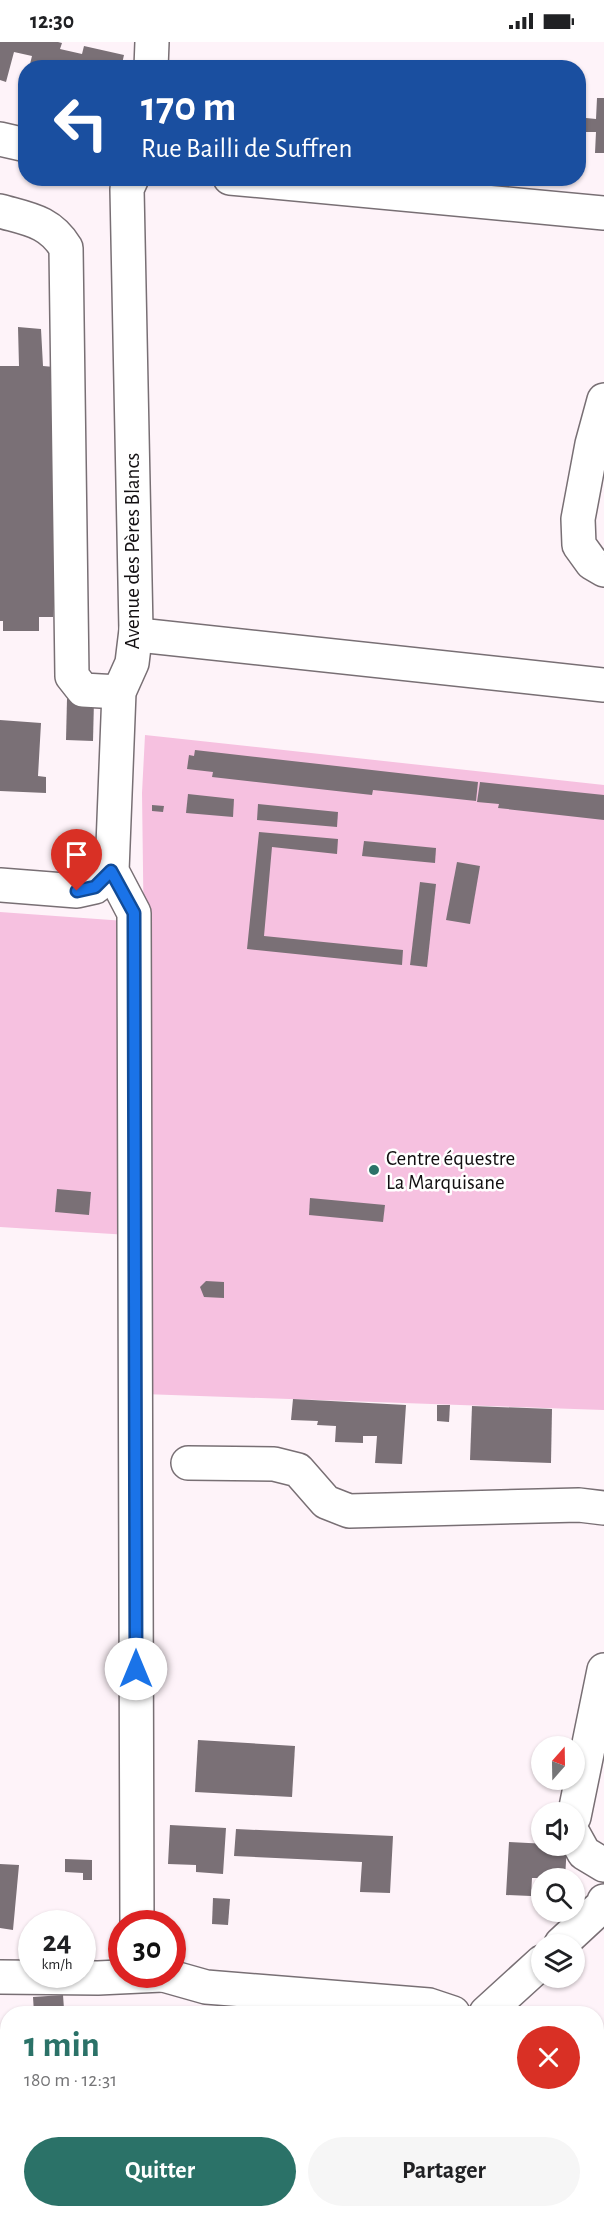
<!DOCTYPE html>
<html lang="fr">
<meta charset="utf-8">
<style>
:root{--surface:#fff;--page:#f6f6f6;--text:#202124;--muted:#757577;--accent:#2b7268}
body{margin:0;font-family:"Alegreya Sans",sans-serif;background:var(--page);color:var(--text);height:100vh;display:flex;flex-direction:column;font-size:22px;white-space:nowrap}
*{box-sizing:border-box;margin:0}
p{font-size:20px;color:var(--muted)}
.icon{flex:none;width:33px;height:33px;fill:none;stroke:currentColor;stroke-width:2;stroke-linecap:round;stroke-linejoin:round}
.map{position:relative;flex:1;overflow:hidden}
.details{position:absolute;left:0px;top:1964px;width:604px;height:212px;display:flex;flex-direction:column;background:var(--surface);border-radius:24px 24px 0 0;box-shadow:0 2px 4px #0004}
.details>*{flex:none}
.top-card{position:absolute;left:18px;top:18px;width:568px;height:126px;border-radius:24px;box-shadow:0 2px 4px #0004;background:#1a4fa0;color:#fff;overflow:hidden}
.needle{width:39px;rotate:20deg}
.tools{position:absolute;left:531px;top:1694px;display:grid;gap:12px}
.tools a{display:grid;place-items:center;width:54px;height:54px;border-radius:50%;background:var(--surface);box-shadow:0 2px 4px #0004;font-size:30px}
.speed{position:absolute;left:18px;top:1868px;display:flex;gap:12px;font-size:30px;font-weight:700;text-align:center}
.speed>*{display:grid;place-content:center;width:78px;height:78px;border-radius:50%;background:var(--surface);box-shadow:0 2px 4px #0004;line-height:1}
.speed small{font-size:15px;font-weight:400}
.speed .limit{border:9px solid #d22;background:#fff;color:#111}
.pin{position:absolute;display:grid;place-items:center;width:51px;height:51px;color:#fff;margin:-62px -26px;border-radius:50% 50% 50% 0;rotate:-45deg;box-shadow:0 0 6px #0007}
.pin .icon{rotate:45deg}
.me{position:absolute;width:66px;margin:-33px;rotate:0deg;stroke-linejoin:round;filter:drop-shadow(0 0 4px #0008)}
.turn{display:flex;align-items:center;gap:21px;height:126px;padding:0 24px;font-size:27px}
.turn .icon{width:78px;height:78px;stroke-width:2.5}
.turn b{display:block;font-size:42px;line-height:51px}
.round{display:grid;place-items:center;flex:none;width:63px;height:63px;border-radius:32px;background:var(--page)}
.summary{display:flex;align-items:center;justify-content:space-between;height:102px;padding:0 24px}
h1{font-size:36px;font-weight:700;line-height:45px;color:var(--accent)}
.button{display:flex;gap:12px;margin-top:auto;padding:12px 24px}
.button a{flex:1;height:69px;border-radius:36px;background:var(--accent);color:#fff;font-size:24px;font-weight:700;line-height:69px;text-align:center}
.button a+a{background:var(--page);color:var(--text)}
.status{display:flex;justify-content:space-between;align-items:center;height:42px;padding:0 30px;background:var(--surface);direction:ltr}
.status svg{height:16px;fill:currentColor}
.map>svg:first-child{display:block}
.green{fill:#f6c1e0}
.building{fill:#7a7076}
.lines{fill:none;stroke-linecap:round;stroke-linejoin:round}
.minor-casing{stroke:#786f74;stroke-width:36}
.minor{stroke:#fff;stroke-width:33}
.route-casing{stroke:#114b97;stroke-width:15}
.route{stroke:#1a73e8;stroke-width:10}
.poi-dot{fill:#2b7268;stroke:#fff;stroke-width:2}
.labels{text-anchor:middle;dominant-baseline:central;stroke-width:5;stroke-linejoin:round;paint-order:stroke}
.street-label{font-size:21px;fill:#120f11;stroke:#fff}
.poi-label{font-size:21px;fill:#120f11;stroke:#fff;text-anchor:start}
</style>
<div class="status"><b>12:30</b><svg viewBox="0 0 49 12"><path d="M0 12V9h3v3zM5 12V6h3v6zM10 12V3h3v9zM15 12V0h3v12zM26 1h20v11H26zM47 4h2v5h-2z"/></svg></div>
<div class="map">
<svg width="604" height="2174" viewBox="0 0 604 2174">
<rect width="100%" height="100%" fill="#fef3f9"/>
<g class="green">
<polygon points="145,693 604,743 604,1368 143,1352 144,904 142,751"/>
<polygon points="0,870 125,879 129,1193 0,1185"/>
</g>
<g class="building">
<polygon points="0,0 58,0 62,1 60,7 82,12 84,4 124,13 121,26 29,26 32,14 14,10 6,40 0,38"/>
<polygon points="597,56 604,56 604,111 595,111 596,90 585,90 586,76 596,77"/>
<polygon points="18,285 41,287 43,324 54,325 53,575 39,575 39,589 3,589 3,579 0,579 0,324 19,324"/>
<polygon points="67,657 94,658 93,699 66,698"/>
<polygon points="0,678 41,681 38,734 46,735 46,751 0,749"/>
<polygon points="195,708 478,740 476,759 373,748 372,753 212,735 213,730 187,727 189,713 194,714"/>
<polygon points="480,740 604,753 604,778 498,766 499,762 477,760"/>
<polygon points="188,752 234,757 233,775 186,771"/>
<polygon points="258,762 338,770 337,785 257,778"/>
<polygon points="152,763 164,764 163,770 152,769"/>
<polygon points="259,790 338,797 337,812 272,805 264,894 403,908 402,923 247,907"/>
<polygon points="364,799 436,806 435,821 362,814"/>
<polygon points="457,820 480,824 470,882 446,878"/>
<polygon points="420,840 436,842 427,925 410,923"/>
<polygon points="57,1147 91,1150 89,1173 55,1170"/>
<polygon points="310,1156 385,1163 383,1180 309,1173"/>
<polygon points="206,1239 224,1240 224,1256 204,1255 200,1245"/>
<polygon points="293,1357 406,1363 402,1422 375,1421 377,1394 363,1394 363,1401 335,1400 336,1384 317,1383 318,1379 291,1378"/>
<polygon points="437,1363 450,1363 449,1380 437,1379"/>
<polygon points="472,1364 552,1367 551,1421 470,1418"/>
<polygon points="198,1698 295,1704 292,1755 195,1750"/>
<polygon points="170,1783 226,1786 223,1832 196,1830 196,1823 168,1822"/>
<polygon points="236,1787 393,1794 390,1851 360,1850 362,1820 234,1814"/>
<polygon points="509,1800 567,1803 565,1836 532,1836 531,1854 506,1853"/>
<polygon points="65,1817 92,1818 92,1838 83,1838 83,1831 65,1830"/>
<polygon points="0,1822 19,1823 13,1888 0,1886"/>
<polygon points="213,1856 230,1857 228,1883 212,1882"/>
<polygon points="63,1953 64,1967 58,1968 58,1971 34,1971 33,1955"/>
<polygon points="0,2075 8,2075 8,2101 3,2138 0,2138"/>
<polygon points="0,2147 8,2148 8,2158 0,2157"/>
<polygon points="116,2168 125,2170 124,2174 114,2174"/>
<polygon points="455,2168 468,2168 466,2174 452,2174"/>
</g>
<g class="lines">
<defs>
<g id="minor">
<polyline points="151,26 152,0"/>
<polyline points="0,97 26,103"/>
<polyline points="132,136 127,147 136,588 132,621 119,650 112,829 134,871 137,1881"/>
<polyline points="230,136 604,171"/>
<path d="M0,169C28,177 50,179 66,206L72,634L83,648L119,650"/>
<polyline points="604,358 592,402 578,477 579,503 592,521 604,528"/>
<polyline points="136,588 148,594 604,643"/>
<polyline points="0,843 77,849 95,845 112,829"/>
<polyline points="188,1421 274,1422 298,1428 326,1460 349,1469 579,1463 604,1466"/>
<polyline points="574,1775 604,1628"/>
<polyline points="574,1793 584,1811 604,1823"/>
<polyline points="561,1902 603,1863 604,1859"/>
<polyline points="160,1932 206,1945 429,1963 453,1971"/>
<polyline points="0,1935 98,1936 162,1933"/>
<polyline points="486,1971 542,1920"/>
<polyline points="421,2174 423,2168"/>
</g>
</defs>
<use href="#minor" class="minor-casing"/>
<use href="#minor" class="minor"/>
</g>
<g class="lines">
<defs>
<polyline id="route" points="77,849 95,845 111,829 134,871 136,1627"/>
</defs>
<use href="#route" class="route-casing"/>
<use href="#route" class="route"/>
</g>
<circle class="poi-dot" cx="374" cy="1128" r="6"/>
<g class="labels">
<g class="street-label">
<text transform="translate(132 509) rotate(-90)">Avenue des Pères Blancs</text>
</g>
<g class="poi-label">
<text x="386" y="1116">Centre équestre<tspan x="386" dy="24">La Marquisane</tspan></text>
</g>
</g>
</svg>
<div class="tools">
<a><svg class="needle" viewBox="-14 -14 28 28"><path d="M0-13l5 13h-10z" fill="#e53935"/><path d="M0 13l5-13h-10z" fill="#757577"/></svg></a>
<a><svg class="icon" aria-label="sound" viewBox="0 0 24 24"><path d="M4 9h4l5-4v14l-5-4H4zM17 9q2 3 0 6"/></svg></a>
<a><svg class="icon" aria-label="search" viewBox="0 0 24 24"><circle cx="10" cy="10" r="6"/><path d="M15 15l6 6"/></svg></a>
<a><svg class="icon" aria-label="layers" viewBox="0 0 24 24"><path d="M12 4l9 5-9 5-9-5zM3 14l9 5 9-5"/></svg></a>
</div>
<div class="speed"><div>24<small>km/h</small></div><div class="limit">30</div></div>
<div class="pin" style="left:77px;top:849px;background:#d93025"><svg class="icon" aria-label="arrive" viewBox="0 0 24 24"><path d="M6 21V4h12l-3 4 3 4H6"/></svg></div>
<svg class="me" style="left:136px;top:1627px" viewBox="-20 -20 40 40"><circle r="19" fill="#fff"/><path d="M0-13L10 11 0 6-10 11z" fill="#1a73e8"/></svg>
<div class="top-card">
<div class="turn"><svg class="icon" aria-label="left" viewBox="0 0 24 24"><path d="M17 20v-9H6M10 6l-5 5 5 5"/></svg><div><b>170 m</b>Rue Bailli de Suffren</div></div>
</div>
<section class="details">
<div class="summary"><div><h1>1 min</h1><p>180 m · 12:31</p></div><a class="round" style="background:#d93025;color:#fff"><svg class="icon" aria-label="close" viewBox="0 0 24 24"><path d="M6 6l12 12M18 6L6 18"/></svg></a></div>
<div class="button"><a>Quitter</a><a>Partager</a></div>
</section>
</div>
